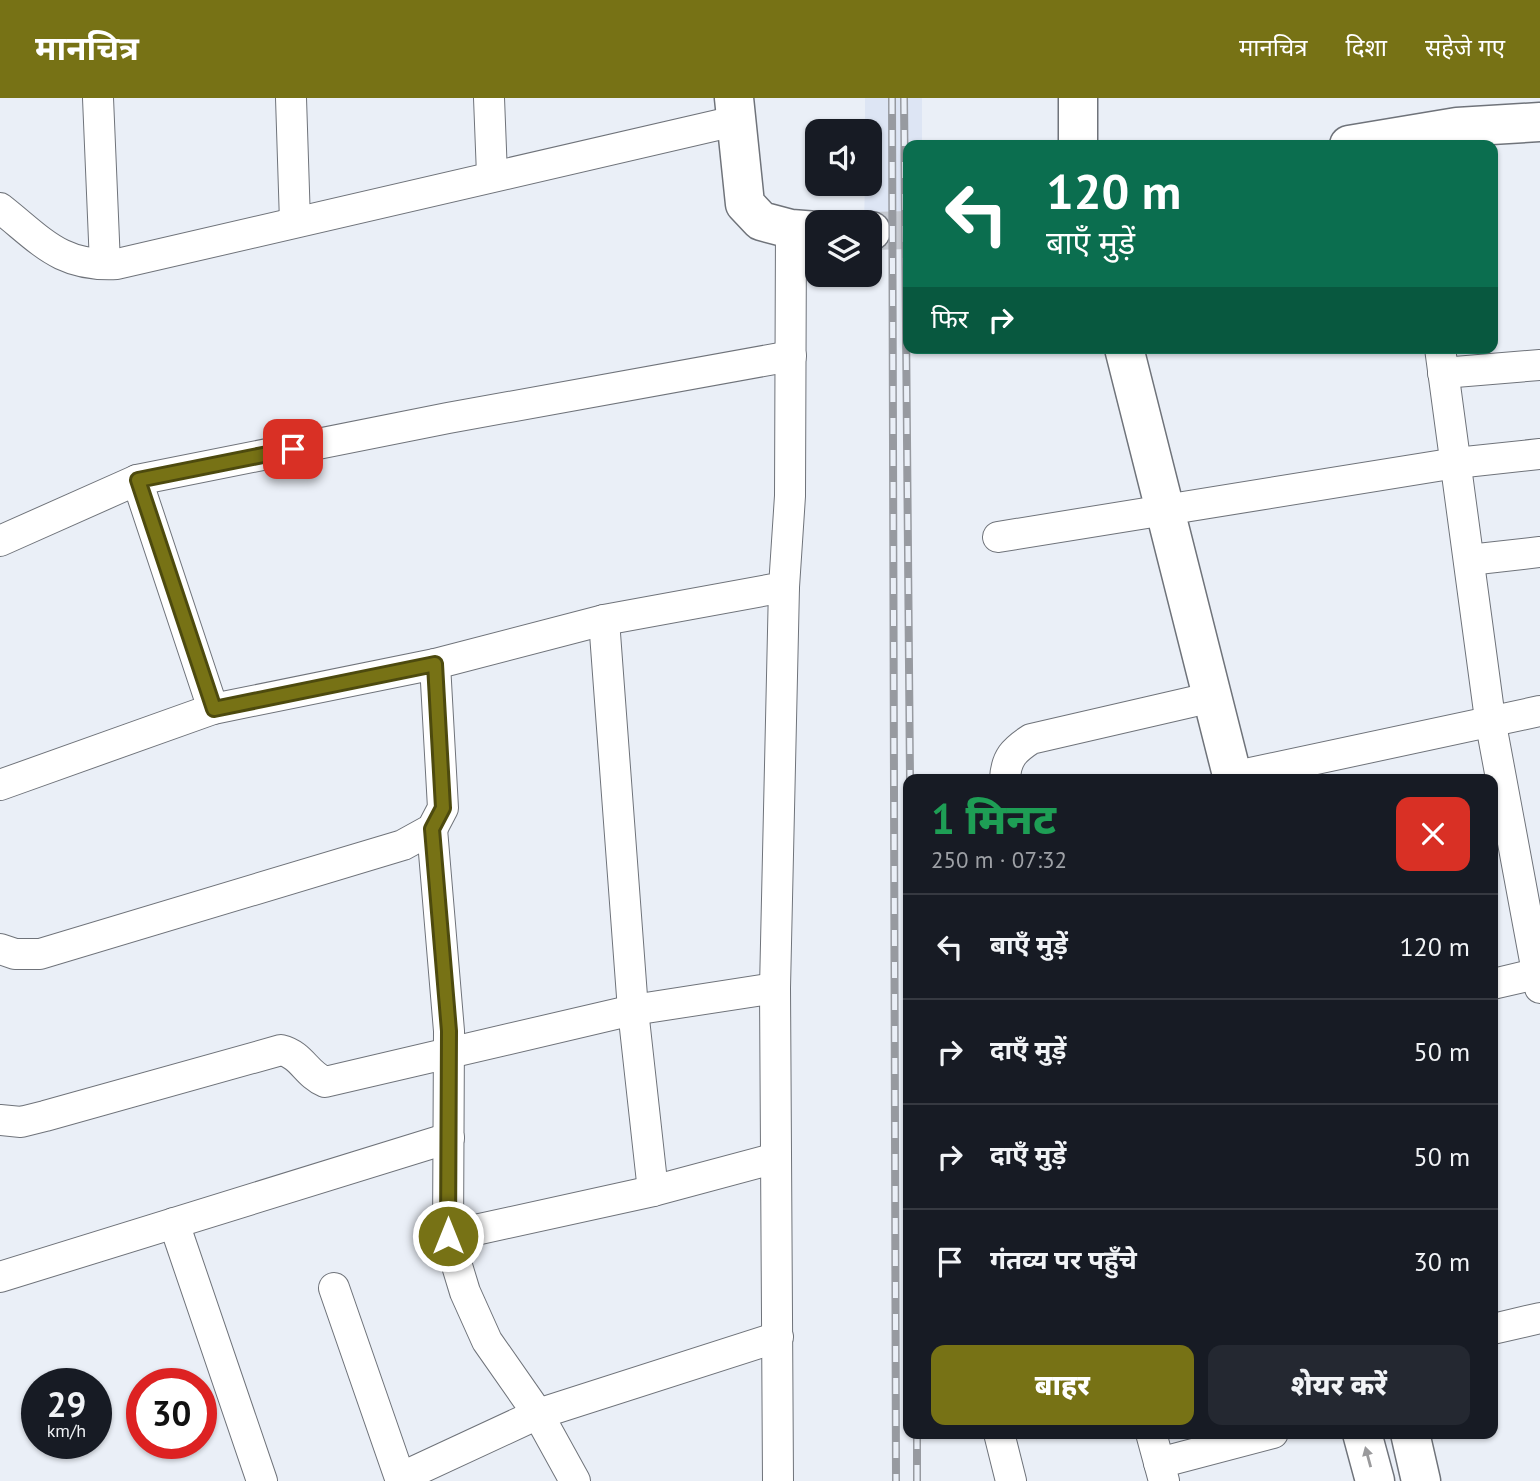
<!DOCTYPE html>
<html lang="hi">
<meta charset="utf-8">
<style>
:root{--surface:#171b24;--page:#242831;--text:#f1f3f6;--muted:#9ea1a6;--line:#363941;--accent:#777215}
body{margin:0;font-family:"PT Sans","Noto Sans Devanagari",sans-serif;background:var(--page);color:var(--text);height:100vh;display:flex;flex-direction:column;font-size:26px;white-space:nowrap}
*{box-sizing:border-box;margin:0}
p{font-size:23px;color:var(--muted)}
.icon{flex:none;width:38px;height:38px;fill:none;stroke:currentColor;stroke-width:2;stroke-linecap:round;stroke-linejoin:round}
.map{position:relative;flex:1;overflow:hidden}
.panel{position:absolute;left:903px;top:676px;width:595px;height:665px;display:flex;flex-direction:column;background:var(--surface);border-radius:14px;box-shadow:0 2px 5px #0004}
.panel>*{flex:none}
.top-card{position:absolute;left:903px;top:42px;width:595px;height:214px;border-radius:14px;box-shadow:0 2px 5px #0004;background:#0b6e4f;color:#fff;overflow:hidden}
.tools{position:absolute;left:805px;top:21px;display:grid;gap:14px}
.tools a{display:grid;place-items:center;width:77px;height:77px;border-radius:14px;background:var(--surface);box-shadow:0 2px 5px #0004;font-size:35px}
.speed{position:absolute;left:21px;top:1270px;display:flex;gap:14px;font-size:35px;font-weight:700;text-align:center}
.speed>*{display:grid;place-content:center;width:91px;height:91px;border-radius:50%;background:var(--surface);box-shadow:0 2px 5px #0004;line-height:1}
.speed small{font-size:18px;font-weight:400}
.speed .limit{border:10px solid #d22;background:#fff;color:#111}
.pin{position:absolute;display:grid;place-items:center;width:60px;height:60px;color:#fff;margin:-30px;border-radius:14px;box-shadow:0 4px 10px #0006}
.me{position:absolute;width:77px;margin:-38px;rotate:0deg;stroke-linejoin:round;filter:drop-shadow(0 0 5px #0008)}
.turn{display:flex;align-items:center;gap:24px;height:147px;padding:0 28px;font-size:32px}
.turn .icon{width:91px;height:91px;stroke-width:2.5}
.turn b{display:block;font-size:49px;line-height:60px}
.then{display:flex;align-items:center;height:66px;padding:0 28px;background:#0003;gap:14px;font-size:26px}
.round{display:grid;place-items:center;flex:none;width:74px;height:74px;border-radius:14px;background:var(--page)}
.head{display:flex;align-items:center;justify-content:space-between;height:119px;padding:0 28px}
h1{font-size:42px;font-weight:800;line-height:52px;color:#1e9e55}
.button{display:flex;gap:14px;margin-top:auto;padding:14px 28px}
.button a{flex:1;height:80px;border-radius:14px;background:var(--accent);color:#fff;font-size:28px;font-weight:800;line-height:80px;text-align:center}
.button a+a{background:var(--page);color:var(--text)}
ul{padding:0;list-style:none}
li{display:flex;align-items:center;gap:21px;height:105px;padding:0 28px;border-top:2px solid var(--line)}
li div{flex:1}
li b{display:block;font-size:26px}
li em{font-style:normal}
header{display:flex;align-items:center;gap:42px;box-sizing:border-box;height:98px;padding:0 35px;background:var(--accent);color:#fff}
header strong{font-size:33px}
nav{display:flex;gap:38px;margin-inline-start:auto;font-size:24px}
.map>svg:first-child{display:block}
.built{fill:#dde5f4}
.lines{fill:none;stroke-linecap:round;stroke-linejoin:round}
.secondary-tunnel{stroke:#c6cad1;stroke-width:38;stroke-dasharray:38 19;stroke-linecap:butt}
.street-casing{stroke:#6f737a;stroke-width:32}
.secondary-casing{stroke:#6f737a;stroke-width:41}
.street{stroke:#fff;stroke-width:30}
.secondary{stroke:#fff;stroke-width:38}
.rail-casing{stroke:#979aa0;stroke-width:8}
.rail{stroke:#eaeff7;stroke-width:5;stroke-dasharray:16;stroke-linecap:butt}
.oneway{fill:#9a9a9c}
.route-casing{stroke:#4d4a0e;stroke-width:18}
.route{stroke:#777215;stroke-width:12}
</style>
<header>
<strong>मानचित्र</strong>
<nav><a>मानचित्र</a><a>दिशा</a><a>सहेजे गए</a></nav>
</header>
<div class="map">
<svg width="1540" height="1383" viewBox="0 0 1540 1383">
<rect width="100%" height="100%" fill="#eaeff7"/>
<polygon class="built" points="865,0 922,0 922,47 908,47 908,118 864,123 865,86 870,86 870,33 865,33"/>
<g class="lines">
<polyline class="secondary-tunnel" points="871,133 908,132"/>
<defs>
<g id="street">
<polyline points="98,0 105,166"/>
<polyline points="291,0 295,124"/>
<polyline points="489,0 492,77"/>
<path d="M0,110C42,143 60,169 117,166L735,23"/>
<polyline points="1440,250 1490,621 1540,890"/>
<polyline points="1443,275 1540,267"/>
<polyline points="137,382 213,611"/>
<polyline points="998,439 1456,365 1540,356"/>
<polyline points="0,443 137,382 448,320 791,258"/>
<polyline points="1469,462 1540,454"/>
<polyline points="604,522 633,912 653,1093"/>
<polyline points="1232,679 1540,613"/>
<path d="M1005,681C1006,660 1014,652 1031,641L1213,599"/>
<polyline points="0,687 213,611 435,566"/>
<polyline points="432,731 449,933 448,1138 465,1194 487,1243 538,1316 575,1383"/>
<polyline points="0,851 15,856 40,856 403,747 432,731 443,710 435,566 604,522 784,489 790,398 791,131"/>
<polyline points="1493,886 1540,875"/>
<path d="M0,1022L21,1024L45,1018L281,952C302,957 306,976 325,984L633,912L775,890"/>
<polyline points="174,1125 262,1383"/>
<polyline points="448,1138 653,1093 776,1060"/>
<polyline points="0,1179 449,1040"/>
<polyline points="334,1190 401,1383"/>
<polyline points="1493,1231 1540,1220"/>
<polyline points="999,1335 1011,1383"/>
<polyline points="1151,1335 1164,1383"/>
<polyline points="1159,1365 1273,1335"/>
<polyline points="407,1383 415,1373 538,1316 778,1239"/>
<polyline points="778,1383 775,890 784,489"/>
</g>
<g id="secondary">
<polyline points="734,0 745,106 761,123 791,131 817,133"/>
<polyline points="1078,47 1078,0"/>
<polyline points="1349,47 1457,29 1540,24"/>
<polyline points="870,133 871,133"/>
<polyline points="1124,250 1233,681"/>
<polyline points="1362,1335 1375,1383"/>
<polyline points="1410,1335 1421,1383"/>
</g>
</defs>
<use href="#street" class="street-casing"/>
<use href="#secondary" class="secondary-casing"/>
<use href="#street" class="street"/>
<use href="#secondary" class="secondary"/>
<defs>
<g id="rail">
<polyline points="892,0 896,1383"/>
<polyline points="904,0 910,681"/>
<polyline points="917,1335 917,1383"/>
</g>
</defs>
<use href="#rail" class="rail-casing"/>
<use href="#rail" class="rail"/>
</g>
<defs><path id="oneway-solid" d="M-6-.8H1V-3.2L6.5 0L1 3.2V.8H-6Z" transform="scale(1.75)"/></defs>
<use class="oneway" href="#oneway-solid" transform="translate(1368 1359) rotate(-105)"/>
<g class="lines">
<defs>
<polyline id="route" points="293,351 138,382 214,611 435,566 443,710 432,731 449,933 448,1138"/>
</defs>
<use href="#route" class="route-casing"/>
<use href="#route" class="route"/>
</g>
</svg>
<div class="tools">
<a><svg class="icon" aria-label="sound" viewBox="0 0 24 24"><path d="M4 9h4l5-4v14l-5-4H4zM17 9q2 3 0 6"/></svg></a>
<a><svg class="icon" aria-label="layers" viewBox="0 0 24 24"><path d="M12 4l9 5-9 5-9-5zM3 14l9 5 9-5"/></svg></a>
</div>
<div class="speed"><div>29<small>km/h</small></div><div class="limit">30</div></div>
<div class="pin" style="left:293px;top:351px;background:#d93025"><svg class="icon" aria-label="arrive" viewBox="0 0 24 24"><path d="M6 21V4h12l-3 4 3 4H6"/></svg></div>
<svg class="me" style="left:448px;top:1138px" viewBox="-20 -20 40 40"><circle r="17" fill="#777215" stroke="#fff" stroke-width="3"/><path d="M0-11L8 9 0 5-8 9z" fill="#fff"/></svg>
<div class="top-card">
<div class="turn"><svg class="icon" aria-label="left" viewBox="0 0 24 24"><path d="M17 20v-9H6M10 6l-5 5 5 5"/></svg><div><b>120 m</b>बाएँ मुड़ें</div></div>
<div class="then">फिर<svg class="icon" aria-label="right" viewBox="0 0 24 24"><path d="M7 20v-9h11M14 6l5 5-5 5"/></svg></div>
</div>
<section class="panel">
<div class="head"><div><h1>1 मिनट</h1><p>250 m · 07:32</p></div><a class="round" style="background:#d93025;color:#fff"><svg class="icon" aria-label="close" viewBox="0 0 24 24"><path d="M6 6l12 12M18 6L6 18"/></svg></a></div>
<ul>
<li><svg class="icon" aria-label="left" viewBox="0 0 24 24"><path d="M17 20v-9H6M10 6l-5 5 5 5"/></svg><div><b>बाएँ मुड़ें</b></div><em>120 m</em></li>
<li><svg class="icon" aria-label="right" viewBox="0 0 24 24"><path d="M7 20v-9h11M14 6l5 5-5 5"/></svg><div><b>दाएँ मुड़ें</b></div><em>50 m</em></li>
<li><svg class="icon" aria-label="right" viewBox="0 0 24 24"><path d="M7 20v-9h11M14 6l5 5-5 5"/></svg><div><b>दाएँ मुड़ें</b></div><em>50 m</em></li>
<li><svg class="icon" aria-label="arrive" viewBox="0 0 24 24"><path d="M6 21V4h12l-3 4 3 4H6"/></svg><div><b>गंतव्य पर पहुँचे</b></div><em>30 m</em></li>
</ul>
<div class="button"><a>बाहर</a><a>शेयर करें</a></div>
</section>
</div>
